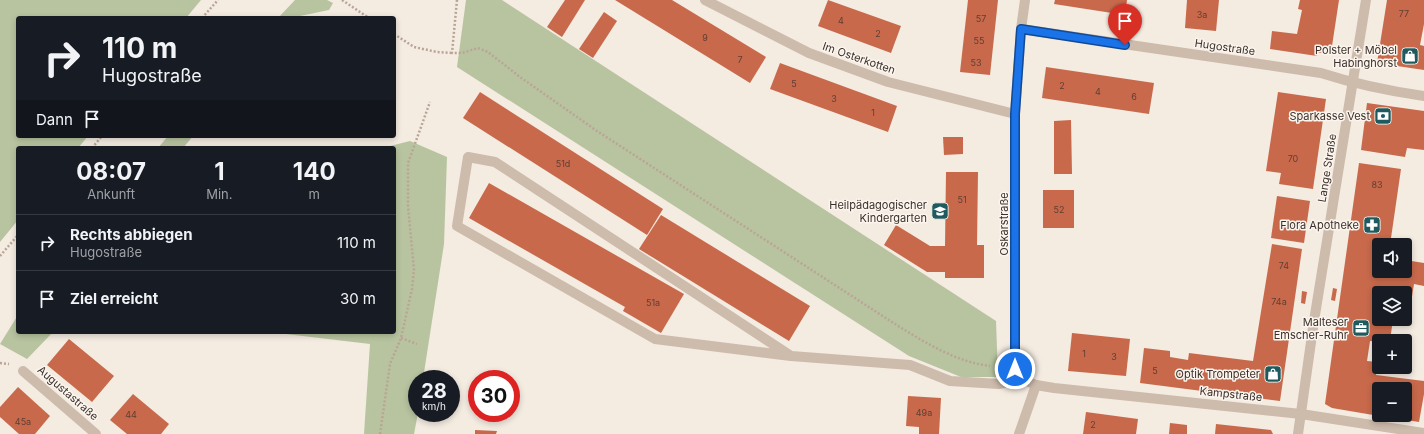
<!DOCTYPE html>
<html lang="de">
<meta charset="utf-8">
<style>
:root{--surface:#171b24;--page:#242831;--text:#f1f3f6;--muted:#9ea1a6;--line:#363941}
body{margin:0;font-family:Inter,sans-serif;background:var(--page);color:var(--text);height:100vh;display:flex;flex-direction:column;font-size:15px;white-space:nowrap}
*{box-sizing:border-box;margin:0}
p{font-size:13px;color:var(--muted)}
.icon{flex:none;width:22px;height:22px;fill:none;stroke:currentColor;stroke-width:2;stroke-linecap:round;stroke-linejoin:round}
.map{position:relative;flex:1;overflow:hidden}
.side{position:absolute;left:16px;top:146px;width:380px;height:188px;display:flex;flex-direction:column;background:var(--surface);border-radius:4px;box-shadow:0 2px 6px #0003}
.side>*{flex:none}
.guide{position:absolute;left:16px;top:16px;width:380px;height:122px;border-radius:4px;box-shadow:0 2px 6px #0003;background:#171b24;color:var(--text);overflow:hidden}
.buttons{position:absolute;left:1372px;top:238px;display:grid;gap:8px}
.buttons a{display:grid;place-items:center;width:40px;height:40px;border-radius:4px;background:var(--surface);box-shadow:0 2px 6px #0003;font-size:20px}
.speed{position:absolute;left:408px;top:370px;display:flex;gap:8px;font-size:20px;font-weight:700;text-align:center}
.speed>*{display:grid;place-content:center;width:52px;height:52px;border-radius:50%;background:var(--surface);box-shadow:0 2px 6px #0003;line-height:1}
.speed small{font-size:10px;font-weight:400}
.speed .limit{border:6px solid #d22;background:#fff;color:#111}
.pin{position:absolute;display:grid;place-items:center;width:34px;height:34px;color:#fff;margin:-41px -17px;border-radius:50% 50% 50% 0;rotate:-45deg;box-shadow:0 0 4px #0007}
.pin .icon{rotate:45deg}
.me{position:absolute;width:44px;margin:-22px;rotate:0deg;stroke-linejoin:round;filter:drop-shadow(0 0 3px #0008)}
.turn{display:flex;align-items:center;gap:14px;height:84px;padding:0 20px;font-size:18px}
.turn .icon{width:52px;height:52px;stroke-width:2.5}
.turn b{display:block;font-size:28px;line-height:34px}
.then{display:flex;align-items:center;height:38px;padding:0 20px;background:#0003;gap:8px;font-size:15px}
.eta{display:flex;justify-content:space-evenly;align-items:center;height:68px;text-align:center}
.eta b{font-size:24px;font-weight:700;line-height:28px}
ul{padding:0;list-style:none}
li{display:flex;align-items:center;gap:12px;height:56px;padding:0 20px;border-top:1px solid var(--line)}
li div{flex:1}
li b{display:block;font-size:15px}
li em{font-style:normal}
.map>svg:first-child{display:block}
.green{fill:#b8c4a0}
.building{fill:#c8694b}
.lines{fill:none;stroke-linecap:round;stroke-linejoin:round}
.path{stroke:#b9a596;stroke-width:2.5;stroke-dasharray:2 2;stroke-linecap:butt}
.service{stroke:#cdbbac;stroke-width:10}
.minor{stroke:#cdbbac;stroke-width:10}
.route-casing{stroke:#114b97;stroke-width:10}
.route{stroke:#1a73e8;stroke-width:7}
.labels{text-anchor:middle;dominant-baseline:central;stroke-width:3;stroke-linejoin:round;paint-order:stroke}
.number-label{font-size:9px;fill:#5e3e33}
.street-label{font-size:11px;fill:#3b302b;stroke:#fbf5ee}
.poi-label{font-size:11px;fill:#3b302b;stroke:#fbf5ee;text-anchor:end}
</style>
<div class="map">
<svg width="1424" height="434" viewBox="0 0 1424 434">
<rect width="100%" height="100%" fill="#f4ebe1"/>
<g class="green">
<polygon points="0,0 201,0 186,18 18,18 18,136 88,136 78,148 18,148 18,220 0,242"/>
<polygon points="295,0 327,0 333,3 329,10 300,16 298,18 278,18"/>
<polygon points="466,0 502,0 996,321 998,377 961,377 909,356 457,67"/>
<polygon points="168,136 193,136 183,148 158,148"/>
<polygon points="410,141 447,157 444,244 423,379 417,379 418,413 414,434 364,434 370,344 269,332 394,332 394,148 382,148"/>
<polygon points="18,315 18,332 53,332 27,359 0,344"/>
</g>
<g class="building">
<polygon points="565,0 585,0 562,37 547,27"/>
<polygon points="615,0 672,0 766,57 750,83"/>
<polygon points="828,0 901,26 891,53 818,26"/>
<polygon points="968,0 998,0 990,75 960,72"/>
<polygon points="1055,0 1127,0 1125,15 1054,4"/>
<polygon points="1187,0 1219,0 1216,31 1185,28"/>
<polygon points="1300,0 1339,0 1332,46 1327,49 1325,49 1323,53 1318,53 1317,56 1270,49 1272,31 1297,34 1302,10 1298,9"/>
<polygon points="1387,0 1424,0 1424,24 1420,45 1424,46 1424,70 1377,63"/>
<polygon points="604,12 617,21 593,58 579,49"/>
<polygon points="780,63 897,106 888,132 770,89"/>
<polygon points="1046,67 1154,83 1149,114 1042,98"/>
<polygon points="480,92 663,209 647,235 463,118"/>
<polygon points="1278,92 1326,99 1313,189 1279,184 1281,173 1266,171"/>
<polygon points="1367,103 1424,111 1424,150 1407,148 1405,157 1361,150"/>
<polygon points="1071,120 1072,174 1054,174 1054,121"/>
<polygon points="943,137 963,137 963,154 944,155"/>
<polygon points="1359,163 1401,169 1390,245 1379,245 1379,271 1405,271 1405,260 1424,263 1424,286 1414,284 1411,303 1405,302 1405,293 1379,293 1379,319 1393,319 1390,341 1379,341 1379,342 1370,341 1367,361 1378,362 1376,375 1424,381 1424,394 1419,422 1381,416 1405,415 1405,389 1379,389 1379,416 1332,408 1325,404"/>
<polygon points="946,172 978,172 977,245 984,245 984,278 945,278 945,272 927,272 884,245 896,225 930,246 945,246"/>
<polygon points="489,183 684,294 661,333 623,311 625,307 469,218"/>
<rect x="1043" y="190" width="31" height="38"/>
<polygon points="1277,196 1310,201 1304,243 1271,238"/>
<polygon points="661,215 810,306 789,341 639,249"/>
<polygon points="1272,244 1302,249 1280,401 1140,383 1144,348 1170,351 1170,357 1188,360 1189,353 1253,361"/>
<polygon points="1333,288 1337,289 1335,301 1331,300"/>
<polygon points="1302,291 1307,292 1305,304 1301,303"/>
<polygon points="1072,333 1130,339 1126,376 1068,371"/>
<polygon points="69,339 114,376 92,402 47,365"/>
<polygon points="18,387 50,416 35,434 19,434 0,417 0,407"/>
<polygon points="133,394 169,424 161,434 127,434 110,420"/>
<polygon points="908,396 941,398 939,434 919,434 919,427 906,426"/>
<polygon points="1086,412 1138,419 1136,434 1083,434"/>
<polygon points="1170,423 1187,425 1187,434 1169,434"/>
<polygon points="1216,424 1271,430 1273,434 1215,434"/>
<polygon points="475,430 497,431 496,434 475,434"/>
</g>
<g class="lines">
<g class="path">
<polyline points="342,0 369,18"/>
<path d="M457,0L452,53H462L478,48L488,52L520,77L597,131L895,324C924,342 956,362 990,366"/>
<polyline points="202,18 218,0"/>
<polyline points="394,34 414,47 437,52 452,53"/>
<polyline points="92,148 102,136"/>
<polyline points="0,256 18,235"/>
<polyline points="401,338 417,344"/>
<polyline points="0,363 9,364"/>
<polyline points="380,434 390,364 401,338 412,289 414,270 408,206 408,163 430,102"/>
</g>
<polyline class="service" points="791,356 495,162 468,157 457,226 655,339 791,356 910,365 950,381 999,384 1022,379"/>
<g class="minor">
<polyline points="705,0 809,53 888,82 1015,114"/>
<polyline points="1025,0 1021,29 1015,114 1015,369 1022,379 1036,385 1054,388 1301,414 1424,433"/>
<path d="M1021,29L1321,73C1355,84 1389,91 1424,96"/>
<polyline points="23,371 96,434"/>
<polyline points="1019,434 1036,385"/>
<polyline points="1298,434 1314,321 1366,0"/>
</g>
</g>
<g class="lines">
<defs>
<polyline id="route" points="1015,369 1015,114 1021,29 1125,45"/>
</defs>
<use href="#route" class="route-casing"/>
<use href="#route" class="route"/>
</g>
<defs>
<symbol id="shop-square" viewBox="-11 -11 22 22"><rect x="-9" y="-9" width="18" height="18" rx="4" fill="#1f5a5e" stroke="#fbf5ee"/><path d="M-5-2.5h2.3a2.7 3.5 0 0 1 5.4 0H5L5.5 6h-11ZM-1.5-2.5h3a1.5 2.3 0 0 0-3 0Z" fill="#fff"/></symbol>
<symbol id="bank-square" viewBox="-11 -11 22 22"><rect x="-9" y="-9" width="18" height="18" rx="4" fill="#1f5a5e" stroke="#fbf5ee"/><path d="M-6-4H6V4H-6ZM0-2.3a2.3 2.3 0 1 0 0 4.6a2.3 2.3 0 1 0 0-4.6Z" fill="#fff"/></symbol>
<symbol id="school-square" viewBox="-11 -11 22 22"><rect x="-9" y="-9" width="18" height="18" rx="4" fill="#1f5a5e" stroke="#fbf5ee"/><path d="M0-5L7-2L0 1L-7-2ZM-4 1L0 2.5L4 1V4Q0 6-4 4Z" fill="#fff"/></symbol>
<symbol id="pharmacy-square" viewBox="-11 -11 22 22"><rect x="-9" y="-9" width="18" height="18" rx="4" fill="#1f5a5e" stroke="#fbf5ee"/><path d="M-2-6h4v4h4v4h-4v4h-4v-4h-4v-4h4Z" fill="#fff"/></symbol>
<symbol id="office-square" viewBox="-11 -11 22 22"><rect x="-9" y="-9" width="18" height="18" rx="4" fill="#1f5a5e" stroke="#fbf5ee"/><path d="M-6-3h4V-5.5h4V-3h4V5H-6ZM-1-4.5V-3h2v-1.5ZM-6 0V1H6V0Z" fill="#fff"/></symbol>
</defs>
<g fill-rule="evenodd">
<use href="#shop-square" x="1400" y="46" width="20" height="20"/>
<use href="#bank-square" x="1373" y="106" width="20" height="20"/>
<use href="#school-square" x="930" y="201" width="20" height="20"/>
<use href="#pharmacy-square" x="1362" y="215" width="20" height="20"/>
<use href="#office-square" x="1351" y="318" width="20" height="20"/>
<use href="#shop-square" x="1263" y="364" width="20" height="20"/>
</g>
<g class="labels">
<g class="number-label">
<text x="1404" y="13">77</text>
<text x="1202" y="14">3a</text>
<text x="981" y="18">57</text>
<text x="841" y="20">4</text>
<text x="878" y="33">2</text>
<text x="705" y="37">9</text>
<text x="979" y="40">55</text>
<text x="740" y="59">7</text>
<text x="976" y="62">53</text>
<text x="794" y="83">5</text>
<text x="1062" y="85">2</text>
<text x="1098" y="91">4</text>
<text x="1134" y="96">6</text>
<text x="834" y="98">3</text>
<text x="873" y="112">1</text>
<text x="1293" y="158">70</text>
<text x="563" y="163">51d</text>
<text x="1377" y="184">83</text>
<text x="962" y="199">51</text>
<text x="1059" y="209">52</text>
<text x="1284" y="265">74</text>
<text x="1279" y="301">74a</text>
<text x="653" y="302">51a</text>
<text x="1084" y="353">1</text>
<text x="1114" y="356">3</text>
<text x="1155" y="370">5</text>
<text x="924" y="412">49a</text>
<text x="131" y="414">44</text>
<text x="23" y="421">45a</text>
<text x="1093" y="424">2</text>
</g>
<g class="street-label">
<text transform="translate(1225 47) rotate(8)">Hugostraße</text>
<text transform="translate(859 58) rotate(19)">Im Osterkotten</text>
<text transform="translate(1327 168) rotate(-81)">Lange Straße</text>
<text transform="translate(1004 224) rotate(-90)">Oskarstraße</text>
<text transform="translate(68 393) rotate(41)">Augustastraße</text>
<text transform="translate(1231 394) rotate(6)">Kampstraße</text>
</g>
<g class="poi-label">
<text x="1397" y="50">Polster + Möbel<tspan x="1397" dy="13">Habinghorst</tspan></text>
<text x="1370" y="116">Sparkasse Vest</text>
<text x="927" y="205">Heilpädagogischer<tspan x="927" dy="13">Kindergarten</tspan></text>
<text x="1359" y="225">Flora Apotheke</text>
<text x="1348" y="322">Malteser<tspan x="1348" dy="13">Emscher-Ruhr</tspan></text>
<text x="1260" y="374">Optik Trompeter</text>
</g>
</g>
</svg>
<div class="buttons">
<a><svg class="icon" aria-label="sound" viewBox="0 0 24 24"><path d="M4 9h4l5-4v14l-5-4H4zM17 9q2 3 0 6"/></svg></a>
<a><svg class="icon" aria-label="layers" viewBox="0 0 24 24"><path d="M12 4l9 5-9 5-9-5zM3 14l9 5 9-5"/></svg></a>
<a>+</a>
<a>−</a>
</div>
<div class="speed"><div>28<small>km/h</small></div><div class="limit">30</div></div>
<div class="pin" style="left:1125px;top:45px;background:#d93025"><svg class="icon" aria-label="arrive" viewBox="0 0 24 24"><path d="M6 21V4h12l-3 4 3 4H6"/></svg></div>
<svg class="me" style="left:1015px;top:369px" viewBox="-20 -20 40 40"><circle r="17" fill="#1a73e8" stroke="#fff" stroke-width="3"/><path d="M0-11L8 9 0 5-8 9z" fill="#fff"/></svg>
<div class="guide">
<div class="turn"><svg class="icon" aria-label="right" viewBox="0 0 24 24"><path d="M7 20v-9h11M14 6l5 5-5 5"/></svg><div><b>110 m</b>Hugostraße</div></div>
<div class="then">Dann<svg class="icon" aria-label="arrive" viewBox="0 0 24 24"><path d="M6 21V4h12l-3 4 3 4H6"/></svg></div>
</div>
<section class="side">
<div class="eta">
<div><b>08:07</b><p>Ankunft</p></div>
<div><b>1</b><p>Min.</p></div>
<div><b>140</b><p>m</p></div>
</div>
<ul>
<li><svg class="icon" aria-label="right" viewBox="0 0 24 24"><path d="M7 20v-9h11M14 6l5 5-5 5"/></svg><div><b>Rechts abbiegen</b><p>Hugostraße</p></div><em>110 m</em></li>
<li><svg class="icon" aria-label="arrive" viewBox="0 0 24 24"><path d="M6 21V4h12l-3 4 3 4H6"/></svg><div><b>Ziel erreicht</b></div><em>30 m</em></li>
</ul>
</section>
</div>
